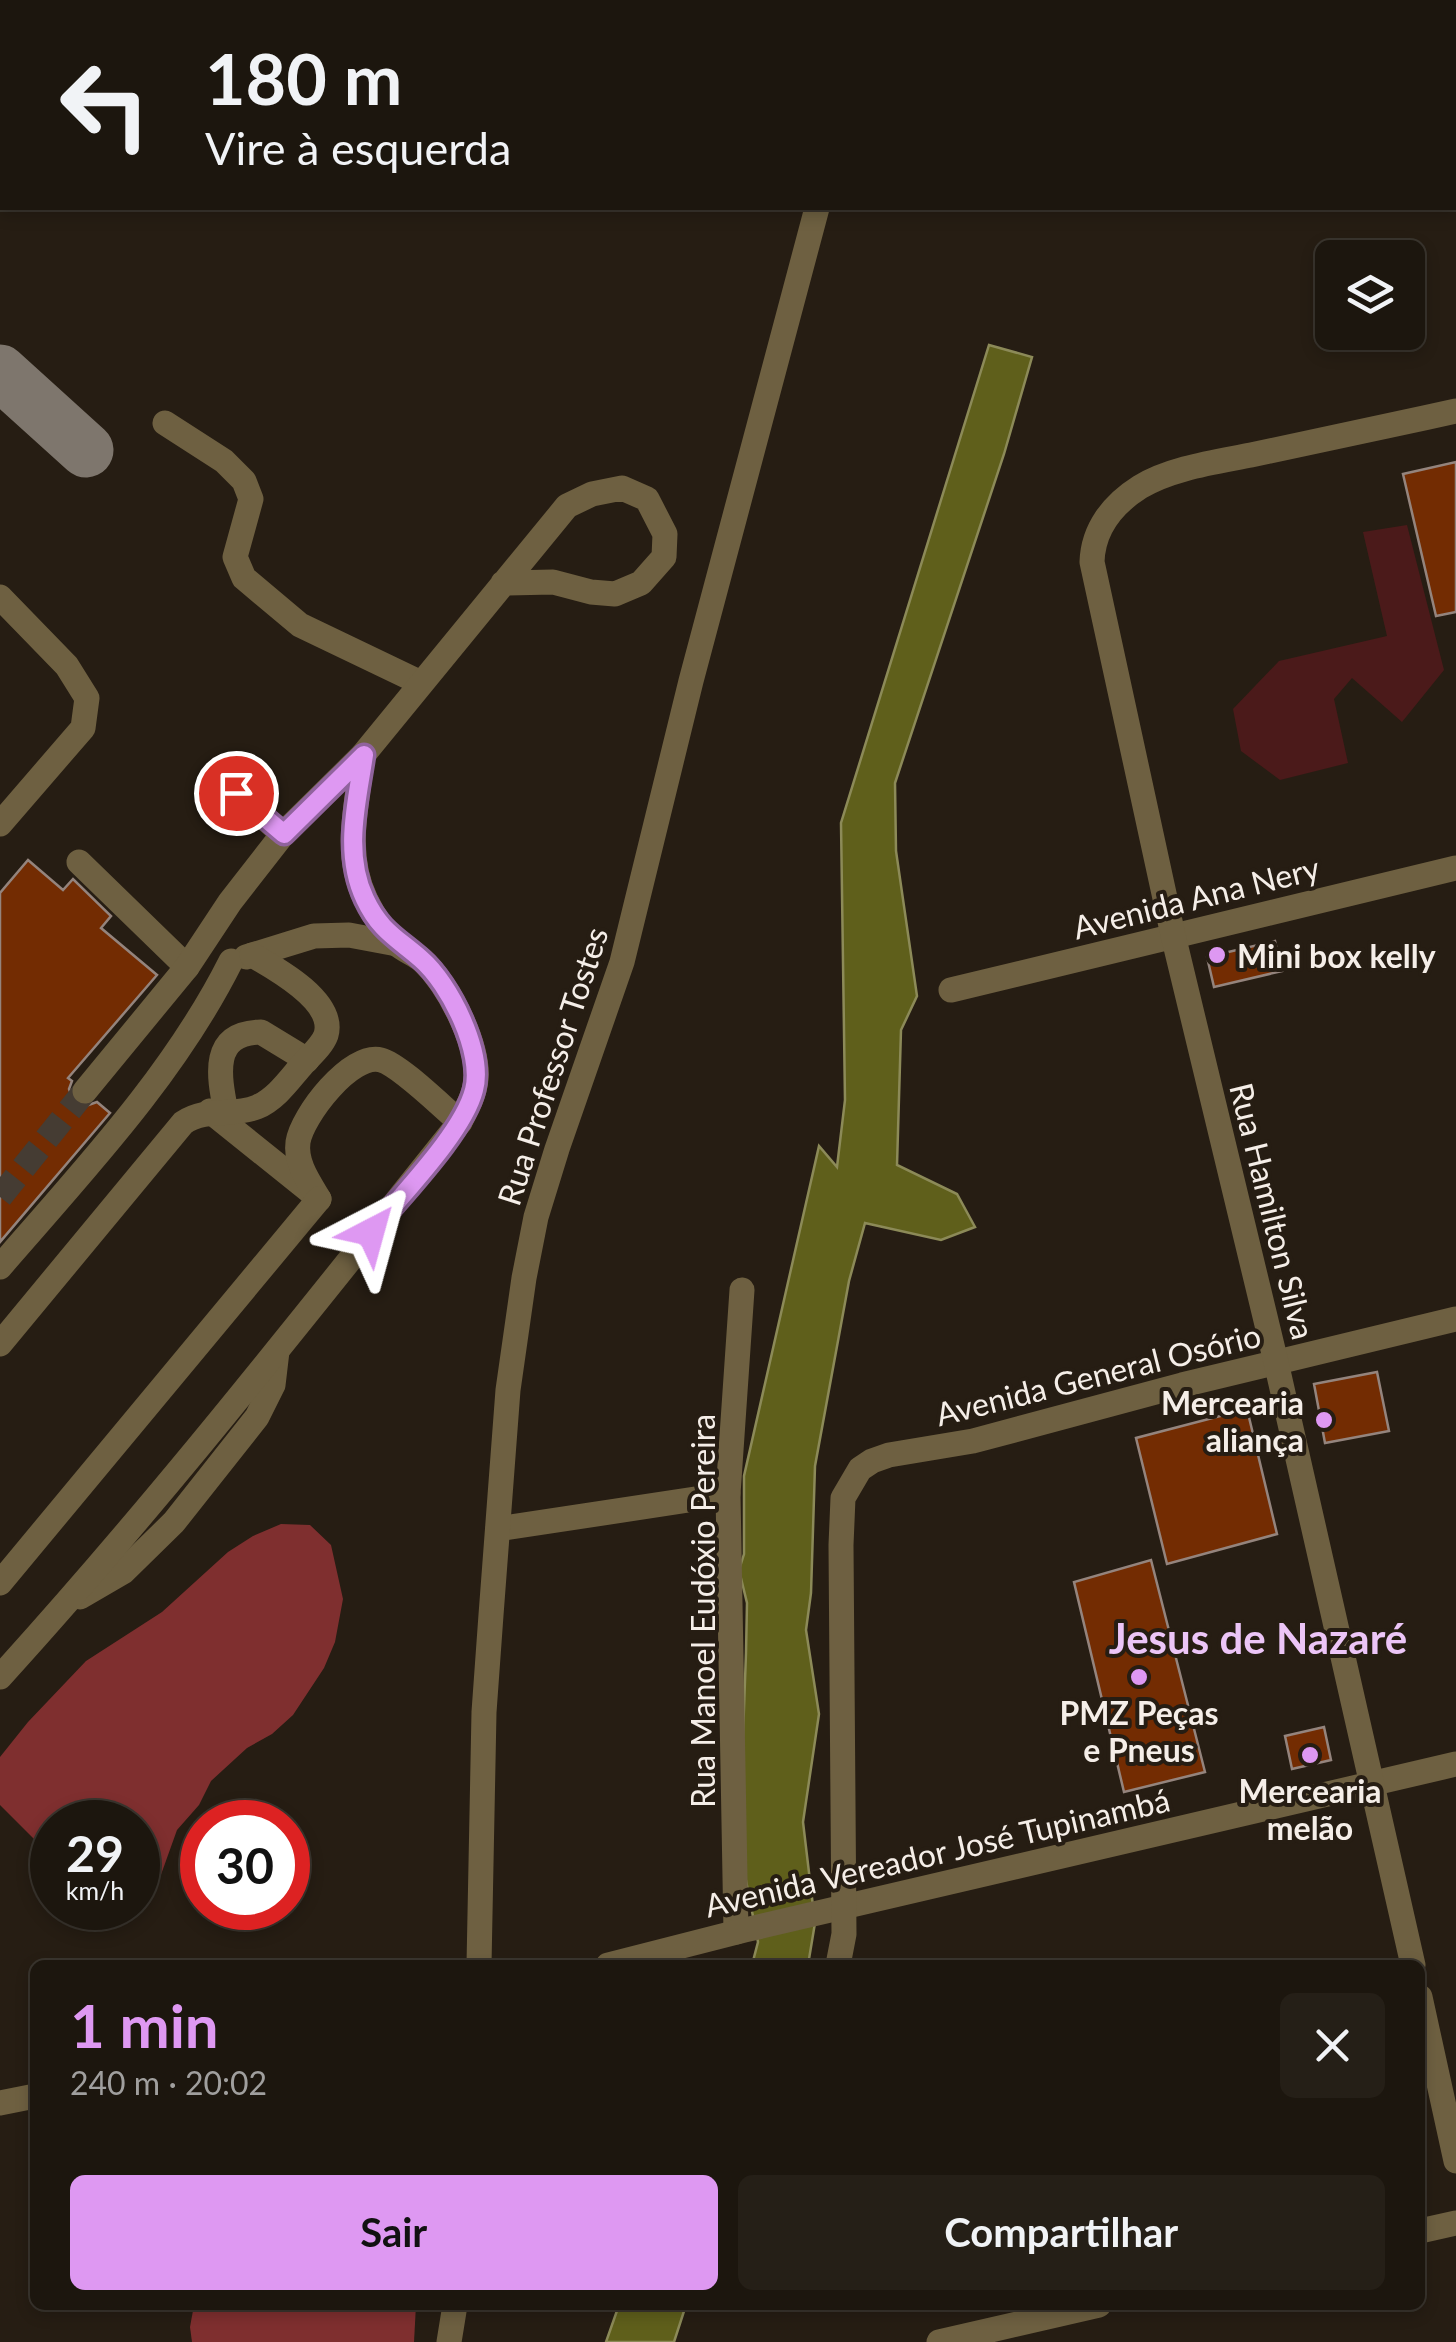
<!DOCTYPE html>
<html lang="pt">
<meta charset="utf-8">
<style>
:root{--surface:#1c160e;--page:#251f17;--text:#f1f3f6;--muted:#a09f9e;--line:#3a352e;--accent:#de98f2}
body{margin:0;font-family:Lato,sans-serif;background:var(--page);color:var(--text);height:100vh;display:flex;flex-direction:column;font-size:38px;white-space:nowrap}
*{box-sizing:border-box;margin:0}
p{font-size:32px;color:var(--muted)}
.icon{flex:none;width:55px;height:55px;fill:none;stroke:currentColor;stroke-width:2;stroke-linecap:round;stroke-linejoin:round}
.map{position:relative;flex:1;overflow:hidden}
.sheet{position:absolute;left:30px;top:1960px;width:1395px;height:350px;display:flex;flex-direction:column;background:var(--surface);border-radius:15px;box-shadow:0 5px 15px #0003,0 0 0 2px var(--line)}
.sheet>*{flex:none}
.guide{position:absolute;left:0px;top:0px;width:1458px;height:210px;box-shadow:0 5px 15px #0003,0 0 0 2px var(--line);background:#1c160e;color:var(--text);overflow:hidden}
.tools{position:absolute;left:1315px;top:240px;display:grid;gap:20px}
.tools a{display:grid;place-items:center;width:110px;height:110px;border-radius:15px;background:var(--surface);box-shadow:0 5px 15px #0003,0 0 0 2px var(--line);font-size:50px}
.speed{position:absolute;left:30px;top:1800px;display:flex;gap:20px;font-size:50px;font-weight:700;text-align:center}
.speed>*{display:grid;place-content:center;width:130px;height:130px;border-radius:50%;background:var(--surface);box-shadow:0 5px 15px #0003,0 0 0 2px var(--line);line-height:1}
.speed small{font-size:25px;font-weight:400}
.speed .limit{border:15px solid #d22;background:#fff;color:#111}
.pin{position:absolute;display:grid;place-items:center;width:85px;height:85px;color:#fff;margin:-42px;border:5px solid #fff;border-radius:50%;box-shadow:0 2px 10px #0007}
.me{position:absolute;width:110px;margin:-55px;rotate:39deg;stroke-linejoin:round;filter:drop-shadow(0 0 8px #0008)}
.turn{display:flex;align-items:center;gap:35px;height:210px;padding:0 40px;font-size:45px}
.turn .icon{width:130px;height:130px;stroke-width:2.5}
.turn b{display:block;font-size:70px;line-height:85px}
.round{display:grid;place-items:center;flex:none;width:105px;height:105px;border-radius:15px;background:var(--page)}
.summary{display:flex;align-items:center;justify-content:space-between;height:170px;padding:0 40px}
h1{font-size:60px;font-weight:700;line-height:75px;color:var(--accent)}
.primary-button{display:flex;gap:20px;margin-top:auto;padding:20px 40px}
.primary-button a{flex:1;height:115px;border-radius:15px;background:var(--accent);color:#111;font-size:40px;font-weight:700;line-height:115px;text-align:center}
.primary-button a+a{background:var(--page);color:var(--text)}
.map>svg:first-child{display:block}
.green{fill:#4b1a1a}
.forest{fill:#7f2f2f}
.water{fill:#5f5f1b;stroke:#8c8a58;stroke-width:2.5}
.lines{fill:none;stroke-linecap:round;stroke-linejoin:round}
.taxiway{stroke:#7e766d;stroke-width:55}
.building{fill:#732c02;stroke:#94847d;stroke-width:2.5}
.minor-tunnel{stroke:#453c33;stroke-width:25;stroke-dasharray:25 12;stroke-linecap:butt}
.minor{stroke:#6e6041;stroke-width:25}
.route-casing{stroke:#90639d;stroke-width:25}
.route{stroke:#de98f2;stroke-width:18}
.poi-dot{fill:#de98f2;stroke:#261d13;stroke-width:4}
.labels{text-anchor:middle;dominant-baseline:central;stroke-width:8;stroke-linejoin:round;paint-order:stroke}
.street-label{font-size:32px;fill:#f5eee8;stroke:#261d13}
.poi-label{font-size:32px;font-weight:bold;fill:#f5eee8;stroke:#261d13}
.district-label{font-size:42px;font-weight:bold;fill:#ecc5f7;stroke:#261d13}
</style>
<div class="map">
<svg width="1456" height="2342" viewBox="0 0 1456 2342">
<rect width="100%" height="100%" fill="#261d13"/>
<polygon class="green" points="1407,525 1444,670 1402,722 1352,678 1334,699 1348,763 1280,780 1241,751 1233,709 1279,661 1387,636 1363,532"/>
<g class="forest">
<polygon points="281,1524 310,1525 331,1545 343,1599 335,1642 324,1668 293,1715 272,1734 247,1748 211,1781 199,1805 177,1830 158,1883 138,1904 138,1822 52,1822 52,1857 0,1805 0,1757 28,1722 86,1661 162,1612 228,1552 253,1536"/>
<polygon points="194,2305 416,2305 414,2342 192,2342 190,2327"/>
</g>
<g class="water">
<polygon points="989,345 1032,357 1004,454 895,783 896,851 917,996 901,1030 897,1165 957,1194 975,1227 941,1240 865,1223 849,1281 815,1466 811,1593 806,1630 819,1714 803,1822 815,1923 808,1965 752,1965 758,1942 739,1845 746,1653 747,1603 739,1570 744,1554 744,1476 819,1146 837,1167 845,1100 841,823"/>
<polygon points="619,2305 686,2305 674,2342 606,2342"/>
</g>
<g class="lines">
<polyline class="taxiway" points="0,372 86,450"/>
</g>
<g class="building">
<polygon points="1456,462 1456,612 1436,616 1403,474"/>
<polygon points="28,860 63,890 73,879 111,916 101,928 157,975 68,1078 72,1081 69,1089 74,1103 83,1107 97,1102 110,1113 0,1242 0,893"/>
<polygon points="1275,941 1282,971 1214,987 1207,957"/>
<polygon points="1377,1372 1389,1431 1325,1443 1314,1384"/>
<polygon points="1247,1409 1277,1534 1167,1564 1136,1438"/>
<polygon points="1151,1560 1205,1772 1124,1792 1074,1582"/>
<polygon points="1324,1727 1331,1760 1292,1769 1285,1736"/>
</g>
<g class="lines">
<polyline class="minor-tunnel" points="0,1197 85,1091"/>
<g class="minor">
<polyline points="98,2 101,0"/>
<polyline points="882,2 883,0"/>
<polyline points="0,97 2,95"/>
<polyline points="165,423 224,461 244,481 251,499 235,557 244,578 300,625 421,683"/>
<polyline points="0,597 67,666 87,698 83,728 0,824"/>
<polyline points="236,793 283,834"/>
<polyline points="79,862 187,967"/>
<polyline points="246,957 314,936 349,935 397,944"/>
<polyline points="951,990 1456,868"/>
<polyline points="85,1091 187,967 230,902 283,834 363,755 567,506 592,494 622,488 647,499 665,534 664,557 641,583 615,594 591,592 553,582 503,583"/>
<polyline points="210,1111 311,1192"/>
<path d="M226,1112C219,1076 210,1033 261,1032L307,1060"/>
<path d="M319,1199C309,1182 295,1163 298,1142C302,1116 351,1052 381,1060C400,1065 443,1108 460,1122"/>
<path d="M0,1267C83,1171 174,1075 231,961"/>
<path d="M0,1344L183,1123C207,1107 232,1117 257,1107C276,1099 289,1080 302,1065C310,1056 322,1046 326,1035C336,1001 275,968 252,955"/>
<polyline points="498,1529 728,1494"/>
<polyline points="0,1583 319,1199"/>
<polyline points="80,1597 123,1572 174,1522 257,1417 273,1385 277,1351"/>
<path d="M0,1677C162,1499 310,1309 460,1122C467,1108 475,1094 476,1079C479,1044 448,985 423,961C415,954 405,951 397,944C385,933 373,915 366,900C343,854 357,803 363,755"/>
<polyline points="736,1932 728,1494 742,1290"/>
<polyline points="479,1965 484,1712 491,1615 508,1390 524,1278 536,1217 557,1149 622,962 691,681 817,208"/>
<polyline points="608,1965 745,1930 1456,1764"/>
<polyline points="838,1965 844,1934 841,1545 843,1498 860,1469 872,1461 889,1455 973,1441 1182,1385 1456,1319"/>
<path d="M1413,1965L1276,1362L1173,935L1092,562C1093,529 1113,504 1140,487C1171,468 1216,462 1251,455C1320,440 1388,426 1456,411"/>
<polyline points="1420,1997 1456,2161"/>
<polyline points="0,2103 35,2096"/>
<polyline points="1420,2231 1456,2223"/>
<polyline points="449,2342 455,2305"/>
<polyline points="939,2342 1099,2305"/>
</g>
</g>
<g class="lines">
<defs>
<path id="route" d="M236,793L284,834L364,755C357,802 343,853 365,899C380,931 397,938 421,959C450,984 484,1053 474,1090C463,1133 401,1195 371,1232"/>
</defs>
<use href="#route" class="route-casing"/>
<use href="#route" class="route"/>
</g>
<g class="poi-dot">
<circle cx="1217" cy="955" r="10"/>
<circle cx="1324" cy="1420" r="10"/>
<circle cx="1139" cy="1677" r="10"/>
<circle cx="1310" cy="1755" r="10"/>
</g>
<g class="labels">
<g class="street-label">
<text transform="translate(1196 897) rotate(-14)">Avenida Ana Nery</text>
<text transform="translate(552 1066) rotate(-72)">Rua Professor Tostes</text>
<text transform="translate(1273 1211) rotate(76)">Rua Hamilton Silva</text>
<text transform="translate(1098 1374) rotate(-14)">Avenida General Osório</text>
<text transform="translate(702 1611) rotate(-90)">Rua Manoel Eudóxio Pereira</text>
<text transform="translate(937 1852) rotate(-13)">Avenida Vereador José Tupinambá</text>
</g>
<g class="poi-label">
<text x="1237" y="955" text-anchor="start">Mini box kelly</text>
<text x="1304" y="1402" text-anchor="end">Mercearia<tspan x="1304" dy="37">aliança</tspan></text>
<text x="1139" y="1712">PMZ Peças<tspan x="1139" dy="37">e Pneus</tspan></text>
<text x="1310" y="1790">Mercearia<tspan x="1310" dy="37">melão</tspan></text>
</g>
<g class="district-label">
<text x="1258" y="1638">Jesus de Nazaré</text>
</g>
</g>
</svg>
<div class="tools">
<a><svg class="icon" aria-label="layers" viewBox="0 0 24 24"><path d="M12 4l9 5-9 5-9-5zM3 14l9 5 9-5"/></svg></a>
</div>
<div class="speed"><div>29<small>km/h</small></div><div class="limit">30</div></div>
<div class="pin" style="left:236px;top:793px;background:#d93025"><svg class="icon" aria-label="arrive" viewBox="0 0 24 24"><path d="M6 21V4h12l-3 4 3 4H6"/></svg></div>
<svg class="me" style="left:371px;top:1232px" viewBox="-20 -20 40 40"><path d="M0-17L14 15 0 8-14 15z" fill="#de98f2" stroke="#fff" stroke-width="4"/></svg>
<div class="guide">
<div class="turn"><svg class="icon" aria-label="left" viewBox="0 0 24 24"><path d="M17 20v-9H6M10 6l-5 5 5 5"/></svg><div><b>180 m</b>Vire à esquerda</div></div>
</div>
<section class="sheet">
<div class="summary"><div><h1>1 min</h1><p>240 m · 20:02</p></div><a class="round"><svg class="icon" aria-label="close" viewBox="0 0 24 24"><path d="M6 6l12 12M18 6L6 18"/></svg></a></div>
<div class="primary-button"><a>Sair</a><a>Compartilhar</a></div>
</section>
</div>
